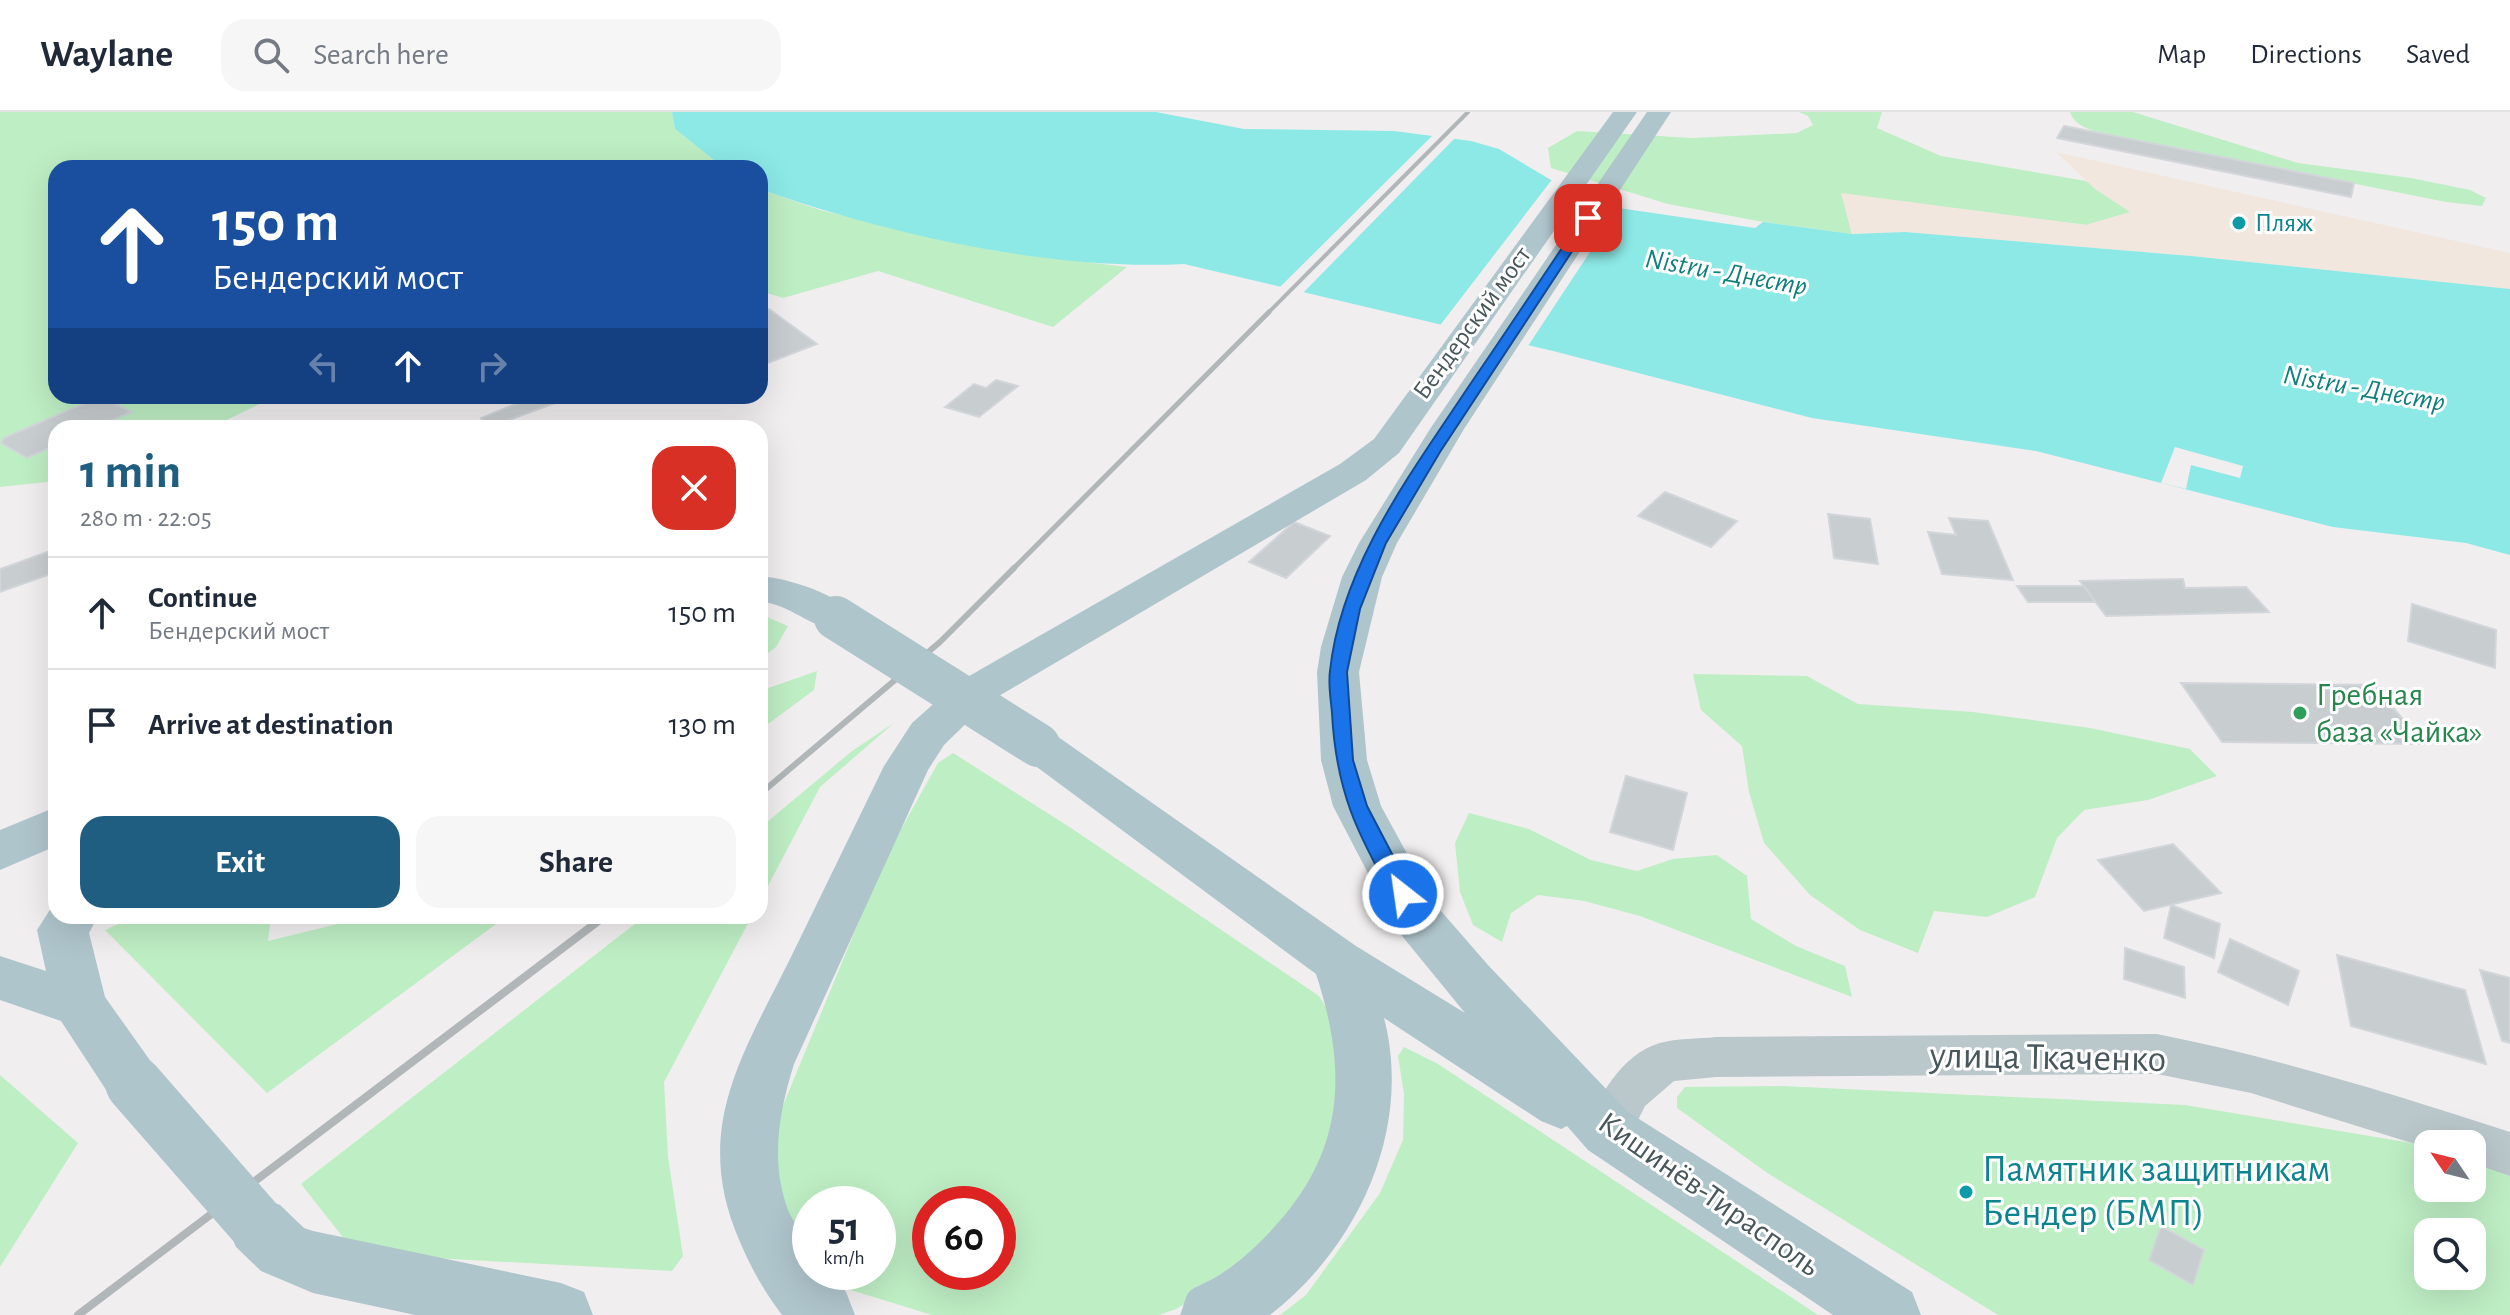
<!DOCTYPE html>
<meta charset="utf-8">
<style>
:root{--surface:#fff;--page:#f6f6f7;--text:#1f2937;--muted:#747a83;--line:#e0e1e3;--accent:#1f5e81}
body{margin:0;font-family:"Alegreya Sans",sans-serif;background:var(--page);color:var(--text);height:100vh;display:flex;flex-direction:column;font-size:30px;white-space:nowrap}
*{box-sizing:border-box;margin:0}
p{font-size:26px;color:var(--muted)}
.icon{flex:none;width:44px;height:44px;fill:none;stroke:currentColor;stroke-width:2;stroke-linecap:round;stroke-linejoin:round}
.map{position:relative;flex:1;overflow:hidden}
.side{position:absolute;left:48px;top:308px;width:720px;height:504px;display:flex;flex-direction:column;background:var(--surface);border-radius:24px;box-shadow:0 8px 32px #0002}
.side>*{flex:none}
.banner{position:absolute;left:48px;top:48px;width:720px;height:244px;border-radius:24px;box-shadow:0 8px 32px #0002;background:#1a4fa0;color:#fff;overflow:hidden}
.needle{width:52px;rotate:305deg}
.fabs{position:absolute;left:2414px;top:1018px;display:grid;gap:16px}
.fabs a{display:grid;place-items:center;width:72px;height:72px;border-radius:16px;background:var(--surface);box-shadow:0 8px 32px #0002;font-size:40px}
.speed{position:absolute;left:792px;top:1074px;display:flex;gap:16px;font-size:40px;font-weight:700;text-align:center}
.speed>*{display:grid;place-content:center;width:104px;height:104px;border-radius:50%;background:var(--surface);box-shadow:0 8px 32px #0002;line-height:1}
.speed small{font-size:20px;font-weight:400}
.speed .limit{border:12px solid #d22;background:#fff;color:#111}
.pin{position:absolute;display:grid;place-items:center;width:68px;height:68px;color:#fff;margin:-34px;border-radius:16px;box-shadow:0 4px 12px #0006}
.me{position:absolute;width:88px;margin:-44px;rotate:330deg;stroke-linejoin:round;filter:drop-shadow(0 0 6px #0008)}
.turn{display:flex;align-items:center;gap:28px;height:168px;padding:0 32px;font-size:36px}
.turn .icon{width:104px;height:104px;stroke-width:2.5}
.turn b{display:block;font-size:56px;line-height:68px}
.lanes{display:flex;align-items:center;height:76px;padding:0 32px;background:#0003;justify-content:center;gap:40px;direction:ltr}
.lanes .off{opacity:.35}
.round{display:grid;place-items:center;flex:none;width:84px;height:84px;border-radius:24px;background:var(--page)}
.head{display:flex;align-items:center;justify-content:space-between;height:136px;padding:0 32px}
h1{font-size:48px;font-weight:700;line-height:60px;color:var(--accent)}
.button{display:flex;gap:16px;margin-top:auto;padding:16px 32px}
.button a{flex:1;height:92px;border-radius:24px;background:var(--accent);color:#fff;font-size:32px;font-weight:700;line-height:92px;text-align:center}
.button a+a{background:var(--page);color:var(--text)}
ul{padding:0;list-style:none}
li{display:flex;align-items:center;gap:24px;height:112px;padding:0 32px;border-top:2px solid var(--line)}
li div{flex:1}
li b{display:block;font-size:30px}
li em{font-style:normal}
header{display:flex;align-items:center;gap:48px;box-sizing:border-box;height:112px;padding:0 40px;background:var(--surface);border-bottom:2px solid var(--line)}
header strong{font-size:38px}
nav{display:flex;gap:44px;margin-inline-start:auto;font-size:28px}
.search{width:560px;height:72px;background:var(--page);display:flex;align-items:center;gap:20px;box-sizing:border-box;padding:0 28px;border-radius:24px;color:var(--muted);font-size:30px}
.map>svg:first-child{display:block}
.green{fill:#beeec4;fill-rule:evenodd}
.sand{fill:#f2e7df}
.water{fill:#8ce9e6}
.pier{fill:#f1eeef}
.building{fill:#c8cdd0;stroke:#d2d6da;stroke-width:2}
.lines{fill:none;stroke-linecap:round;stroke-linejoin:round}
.minor{fill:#bac7cb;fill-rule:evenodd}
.primary{fill:#afc5cc;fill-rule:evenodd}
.rail-far3{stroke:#b1b6b8;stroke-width:4}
.rail-far2{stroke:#b1b6b8;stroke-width:5}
.rail-far1{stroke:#b1b6b8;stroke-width:6}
.rail{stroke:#b1b6b8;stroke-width:8}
.primary-bridge-far1{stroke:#afc5cc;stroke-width:44}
.primary-bridge{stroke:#afc5cc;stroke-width:57}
.route{fill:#1a73e8;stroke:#114b97;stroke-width:2}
.culture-dot{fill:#0f9aa8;stroke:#fff;stroke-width:3}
.leisure-dot{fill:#2e9e5b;stroke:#fff;stroke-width:3}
.labels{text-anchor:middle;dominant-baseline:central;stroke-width:6;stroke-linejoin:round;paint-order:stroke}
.far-culture-label{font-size:26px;fill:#0d838f;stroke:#fff;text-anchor:start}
.far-street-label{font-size:26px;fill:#47575b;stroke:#fff}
.far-water-label{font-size:28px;font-style:italic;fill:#10807c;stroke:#fff}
.leisure-label{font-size:32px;fill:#27864d;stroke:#fff;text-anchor:start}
.street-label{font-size:32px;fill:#47575b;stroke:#fff}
.near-street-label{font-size:38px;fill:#47575b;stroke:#fff}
.near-culture-label{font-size:38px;fill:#0d838f;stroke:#fff;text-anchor:start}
</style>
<header>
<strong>Waylane</strong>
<div class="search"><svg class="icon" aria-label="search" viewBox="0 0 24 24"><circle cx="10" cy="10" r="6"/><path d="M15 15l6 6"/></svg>Search here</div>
<nav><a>Map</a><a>Directions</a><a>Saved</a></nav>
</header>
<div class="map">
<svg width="2510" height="1203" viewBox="0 0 2510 1203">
<rect width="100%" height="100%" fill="#f1eeef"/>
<g class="green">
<polygon points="0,0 672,0 675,17 724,56 56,56 56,284 276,284 210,316 56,316 56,369 0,375"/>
<polygon points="1799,0 1882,0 1877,16 1941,44 2086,69 2131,100 2086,113 1842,82 1852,122 1763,110 1668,92 1551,56 1548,36 1577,19 1692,26 1797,21 1813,13 1808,4"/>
<path d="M2070,0H2133L2298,51L2411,66L2470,78L2486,86L2482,94L2446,90L2105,22C2092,18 2075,15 2070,0Z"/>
<polygon points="760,77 820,98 996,139 1127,155 1053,215 878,159 783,186 760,179"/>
<polygon points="760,502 788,514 776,535 760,547"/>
<polygon points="817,559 814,578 760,618 760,579"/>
<polygon points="1693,562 1807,564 1858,592 1973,600 2090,616 2190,637 2217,664 2148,688 2084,698 2057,726 2035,785 1987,805 1934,799 1918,841 1860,818 1810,783 1764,731 1749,680 1742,634 1701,598"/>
<polygon points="894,611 820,675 760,789 760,716 852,639"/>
<path d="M953,641L1071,716L1319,884L1332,905L1345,944L1334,1051L1256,1150L1176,1197L1159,1203H932L841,1175L830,1160H878V1092H810V1135L785,1102L768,1030L885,746L938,651ZM930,1092H998V1160H930Z"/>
<polygon points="1469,701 1529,717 1591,748 1637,759 1673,747 1717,743 1747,764 1751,807 1796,834 1845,854 1852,885 1640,804 1584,789 1538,783 1511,801 1502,830 1473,813 1460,780 1455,731"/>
<polygon points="136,804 166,808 191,804 271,804 268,829 370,804 507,804 267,981 105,818"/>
<polygon points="645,804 752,804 664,970 668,1045 683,1144 672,1159 378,1143 349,1133 301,1072"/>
<polygon points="1404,935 1438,952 1818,1203 1280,1203 1306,1183 1380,1081 1403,1028 1404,982 1398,944"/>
<polygon points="0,963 78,1031 0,1155"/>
<path d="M1782,974L2185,993L2423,1033L2428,1035V1076H2472V1050L2510,1064V1203H1998L1766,1060L1677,996V985L1685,975ZM2428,1120H2472V1164H2428Z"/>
</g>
<polygon class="sand" points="2056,40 2510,141 2510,177 2191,144 1905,120 1852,122 1841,81 2086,113 2130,100 2095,77"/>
<path class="water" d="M672,0H1156L1244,17L1394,19L1471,29L1499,37L1551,68L1605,94L1755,116L1763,110L1852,122L1905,120L2191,144L2510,177V443L2466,431L2333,415L2036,339L1812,306L1553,239L1184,152C1050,159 887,122 760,77V56H724L675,17Z"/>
<g class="pier">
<polygon points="1436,20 1458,23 1300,184 1277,178"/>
<polygon points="1554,65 1606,90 1621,93 1526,237 1438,216"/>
<polygon points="2175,335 2243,354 2240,366 2191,353 2186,377 2161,371"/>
</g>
<g class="building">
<polygon points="2064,14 2354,71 2351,85 2057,26"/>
<polygon points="769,197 817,232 760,254 760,201"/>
<polygon points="996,268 1018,274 979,305 945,295 974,272 986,276"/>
<polygon points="101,284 131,300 94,316 56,316 56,333 27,346 1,331 4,326"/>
<polygon points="536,284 574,284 490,315 481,306"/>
<polygon points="1665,380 1737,409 1711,435 1638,404"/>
<polygon points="1828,402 1870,407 1878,452 1834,446"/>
<polygon points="1949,406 1988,409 2013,468 1942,462 1928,420 1956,423"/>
<polygon points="1294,410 1330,424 1286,466 1249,450"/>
<polygon points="56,437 56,460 0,480 0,457"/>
<polygon points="2183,467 2185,476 2246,475 2269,500 2106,504 2080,469"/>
<polygon points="2017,474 2084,474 2095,490 2028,490"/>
<polygon points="2412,492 2496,518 2495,556 2408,529"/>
<polygon points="2181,571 2374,573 2424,632 2222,630"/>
<polygon points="1626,664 1687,681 1673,738 1610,720"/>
<polygon points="2173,732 2221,781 2144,799 2098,748"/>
<polygon points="2171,793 2220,812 2214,846 2164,826"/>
<polygon points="2230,827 2299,859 2288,893 2218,860"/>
<polygon points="2125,836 2184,855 2185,886 2124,867"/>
<polygon points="2337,843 2465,878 2486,952 2351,914"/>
<polygon points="2480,858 2510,866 2510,931 2502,929"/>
<polygon points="2161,1114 2204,1138 2193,1173 2149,1148"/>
</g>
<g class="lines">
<path class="minor" d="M2157,922C2278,946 2393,982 2510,1020V1064L2472,1051V1032H2428V1036L2251,981L2157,962L1716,965L1674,969L1645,994L1625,1034L1608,1041L1591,1034L1584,1019C1600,984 1620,943 1660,931C1677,926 1698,927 1716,925Z"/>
<g class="primary">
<path d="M1613,0H1637L1399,341L1366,368L987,591L944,633L928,658L794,952C779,1000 770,1049 788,1098C793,1111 805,1122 810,1135C812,1142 810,1153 810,1160H828L846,1180L855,1203H782C765,1181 751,1156 740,1130C691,1018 742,944 791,845C822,781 853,718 884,654L912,611L957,571L1340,352L1374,327Z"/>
<path d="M1647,0H1671L1464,317L1397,431L1382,465L1359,560L1367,648L1381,694L1434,791L1488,853L1628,1000L1912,1180L1921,1203H1833L1588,1038L1567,1014L1561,1017L1541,1009L1384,906C1413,1017 1358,1135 1270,1203H1180C1183,1197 1185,1185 1189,1180C1195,1174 1209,1170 1216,1165C1226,1159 1237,1151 1246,1143C1339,1060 1354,978 1316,862L1022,644L1015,633L1022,622L1038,617L1054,622L1356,834L1465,901L1398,819L1333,694L1321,648L1317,560L1321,535L1342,465L1359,431L1430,317Z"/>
<path d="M760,464C787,466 841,482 856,506L850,515C816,525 793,491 760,490Z"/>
<polygon points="56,695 56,734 0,758 0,718"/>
<polygon points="55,790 56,804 98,804 89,821 105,885 154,954 162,972 154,990 134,997 114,990 61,909 0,888 0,844 46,859 37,818"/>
<polygon points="258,1085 280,1093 304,1116 313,1119 561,1171 584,1180 593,1203 415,1203 313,1181 261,1159 236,1135 227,1114 236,1093"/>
</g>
<polyline class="rail-far3" points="1267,202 1468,0"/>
<polyline class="rail-far2" points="1012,458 1269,200"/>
<polyline class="rail-far1" points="760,682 940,530 1014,456"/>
<polyline class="rail" points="78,1203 605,804"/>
<polyline class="primary-bridge-far1" points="836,506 1038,633"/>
<polyline class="primary-bridge" points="134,972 258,1114"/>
</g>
<path class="route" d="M1584,103L1594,106L1440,340L1386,431L1360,497L1347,560L1353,648L1367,694L1413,782L1410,788H1395C1357,722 1336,679 1332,601C1331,588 1328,573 1330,559C1341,453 1412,360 1469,274C1508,217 1546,160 1584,103Z"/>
<g class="culture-dot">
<circle cx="2239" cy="111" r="8"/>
<circle cx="1966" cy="1080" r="8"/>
</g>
<circle class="leisure-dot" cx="2300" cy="601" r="8"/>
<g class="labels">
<g class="far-culture-label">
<text x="2255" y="111">Пляж</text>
</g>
<g class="far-street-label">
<text transform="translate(1472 211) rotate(-54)">Бендерский мост</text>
</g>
<g class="far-water-label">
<text transform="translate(1726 161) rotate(10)">Nistru - Днестр</text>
<text transform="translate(2364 277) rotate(10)">Nistru - Днестр</text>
</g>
<g class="leisure-label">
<text x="2316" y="583">Гребная<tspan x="2316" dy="37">база «Чайка»</tspan></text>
</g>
<g class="street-label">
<text transform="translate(1709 1082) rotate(35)">Кишинёв-Тирасполь</text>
</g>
<g class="near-street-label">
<text transform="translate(2048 946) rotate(1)">улица Ткаченко</text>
</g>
<g class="near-culture-label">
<text x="1982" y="1058">Памятник защитникам<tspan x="1982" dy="44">Бендер (БМП)</tspan></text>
</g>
</g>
</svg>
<div class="fabs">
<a><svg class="needle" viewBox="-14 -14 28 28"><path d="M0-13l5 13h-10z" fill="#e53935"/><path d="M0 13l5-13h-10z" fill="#747a83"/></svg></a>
<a><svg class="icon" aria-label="search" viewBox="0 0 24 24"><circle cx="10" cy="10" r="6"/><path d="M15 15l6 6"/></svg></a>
</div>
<div class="speed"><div>51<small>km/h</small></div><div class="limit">60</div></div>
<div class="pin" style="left:1588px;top:106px;background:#d93025"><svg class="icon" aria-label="arrive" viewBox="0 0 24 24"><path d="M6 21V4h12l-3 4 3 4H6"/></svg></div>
<svg class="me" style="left:1403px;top:782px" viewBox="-20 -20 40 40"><circle r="17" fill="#1a73e8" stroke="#fff" stroke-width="3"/><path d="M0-11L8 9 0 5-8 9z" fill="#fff"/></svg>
<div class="banner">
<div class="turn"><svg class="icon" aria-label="ahead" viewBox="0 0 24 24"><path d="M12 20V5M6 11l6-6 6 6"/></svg><div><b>150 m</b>Бендерский мост</div></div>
<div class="lanes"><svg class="icon off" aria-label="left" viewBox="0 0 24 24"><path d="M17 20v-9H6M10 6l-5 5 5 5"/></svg><svg class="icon" aria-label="ahead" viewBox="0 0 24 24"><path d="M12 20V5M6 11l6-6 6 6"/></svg><svg class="icon off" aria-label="right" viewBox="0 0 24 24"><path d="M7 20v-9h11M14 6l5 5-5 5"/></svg></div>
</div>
<section class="side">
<div class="head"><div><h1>1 min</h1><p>280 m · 22:05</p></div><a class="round" style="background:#d93025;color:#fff"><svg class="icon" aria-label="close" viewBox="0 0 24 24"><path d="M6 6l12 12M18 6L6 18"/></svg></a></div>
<ul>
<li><svg class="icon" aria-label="ahead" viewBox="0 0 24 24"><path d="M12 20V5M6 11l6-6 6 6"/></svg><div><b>Continue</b><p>Бендерский мост</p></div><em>150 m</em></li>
<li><svg class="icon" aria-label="arrive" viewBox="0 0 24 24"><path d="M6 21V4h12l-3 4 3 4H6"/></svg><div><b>Arrive at destination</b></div><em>130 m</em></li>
</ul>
<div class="button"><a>Exit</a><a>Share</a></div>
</section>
</div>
